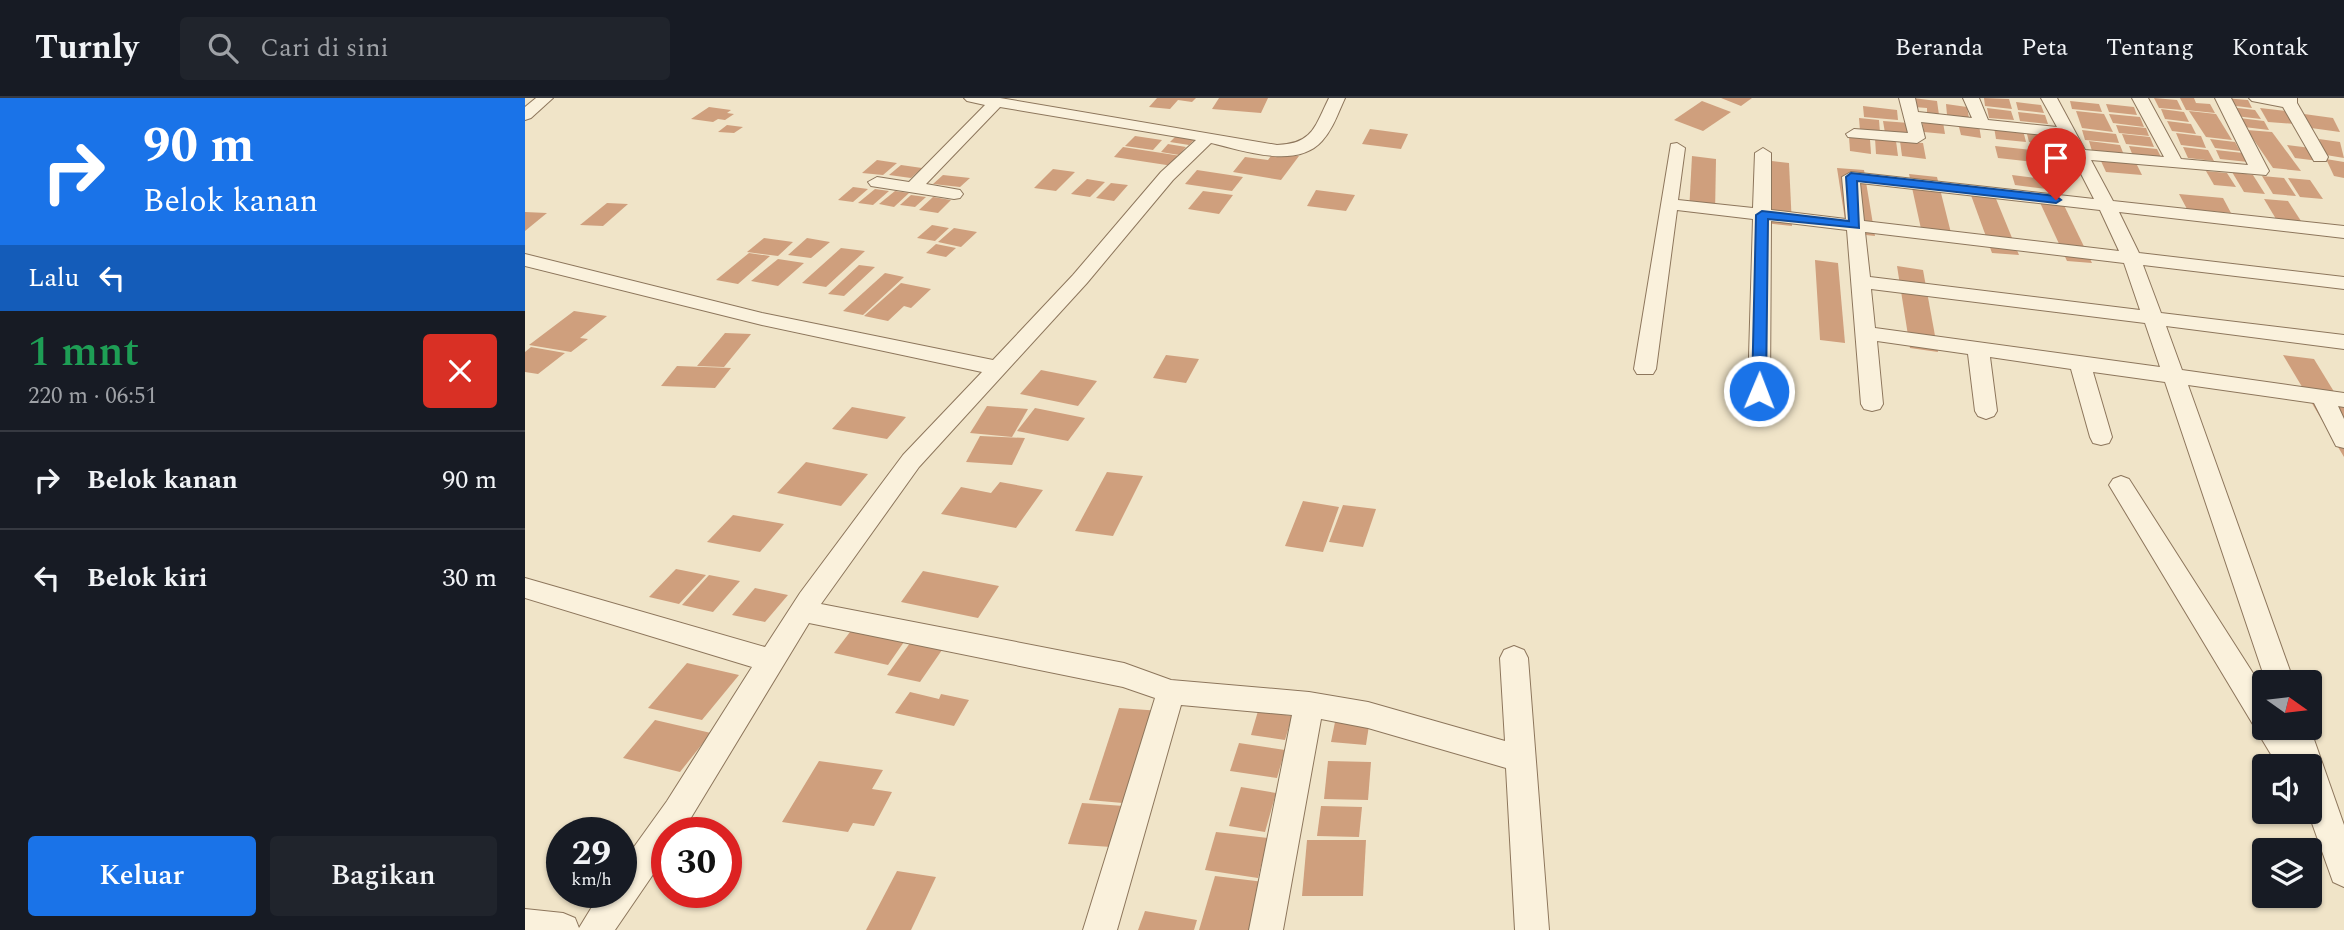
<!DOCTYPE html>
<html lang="id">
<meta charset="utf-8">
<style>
:root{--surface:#171b24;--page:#20242c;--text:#f1f3f6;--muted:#9ea1a6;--line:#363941;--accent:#1a73e8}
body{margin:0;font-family:Spectral,serif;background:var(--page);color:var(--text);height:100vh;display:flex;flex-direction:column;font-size:26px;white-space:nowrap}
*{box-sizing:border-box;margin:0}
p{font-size:23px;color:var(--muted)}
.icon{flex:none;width:38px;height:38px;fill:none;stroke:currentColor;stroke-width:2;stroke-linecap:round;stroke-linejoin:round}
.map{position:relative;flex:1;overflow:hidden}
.panel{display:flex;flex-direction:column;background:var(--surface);width:525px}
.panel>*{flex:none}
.guide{background:#1a73e8;color:#fff;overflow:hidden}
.needle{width:46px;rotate:104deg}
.controls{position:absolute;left:1727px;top:572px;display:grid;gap:14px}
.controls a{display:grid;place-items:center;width:70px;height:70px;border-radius:7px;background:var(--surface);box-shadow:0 2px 5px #0004;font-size:35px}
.speed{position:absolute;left:21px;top:719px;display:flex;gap:14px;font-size:35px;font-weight:700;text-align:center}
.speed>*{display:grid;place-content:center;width:91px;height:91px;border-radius:50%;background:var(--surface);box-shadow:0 2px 5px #0004;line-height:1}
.speed small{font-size:18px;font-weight:400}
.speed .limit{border:10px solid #d22;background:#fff;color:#111}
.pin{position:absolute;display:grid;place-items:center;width:60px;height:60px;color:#fff;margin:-72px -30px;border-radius:50% 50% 50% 0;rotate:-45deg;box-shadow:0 0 7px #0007}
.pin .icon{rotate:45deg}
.me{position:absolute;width:77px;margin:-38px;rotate:1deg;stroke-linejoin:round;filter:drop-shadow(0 0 5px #0008)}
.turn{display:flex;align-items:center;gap:24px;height:147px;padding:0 28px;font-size:32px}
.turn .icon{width:91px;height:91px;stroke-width:2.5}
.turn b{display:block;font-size:49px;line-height:60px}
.then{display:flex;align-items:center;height:66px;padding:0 28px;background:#0003;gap:14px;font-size:26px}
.round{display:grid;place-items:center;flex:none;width:74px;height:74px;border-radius:7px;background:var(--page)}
.headline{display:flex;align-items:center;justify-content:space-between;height:119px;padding:0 28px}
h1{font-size:42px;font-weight:600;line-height:52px;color:#1e9e55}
.button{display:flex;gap:14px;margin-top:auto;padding:14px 28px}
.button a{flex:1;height:80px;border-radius:7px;background:var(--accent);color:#fff;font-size:28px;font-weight:600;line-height:80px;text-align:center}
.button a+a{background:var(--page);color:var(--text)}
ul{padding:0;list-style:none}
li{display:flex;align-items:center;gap:21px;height:98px;padding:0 28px;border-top:2px solid var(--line)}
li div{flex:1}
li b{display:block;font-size:26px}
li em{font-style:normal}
header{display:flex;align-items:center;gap:42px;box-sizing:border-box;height:98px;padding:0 35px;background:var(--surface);border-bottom:2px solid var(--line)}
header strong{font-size:33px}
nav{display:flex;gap:38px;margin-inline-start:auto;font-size:24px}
.search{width:490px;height:63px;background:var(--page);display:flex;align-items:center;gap:18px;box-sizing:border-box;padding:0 24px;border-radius:7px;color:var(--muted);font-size:26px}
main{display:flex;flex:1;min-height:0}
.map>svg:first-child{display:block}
.building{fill:#cf9f7d}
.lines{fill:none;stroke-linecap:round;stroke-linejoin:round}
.street-casing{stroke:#8d765c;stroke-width:2}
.street{fill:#faf1dc;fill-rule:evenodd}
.route{fill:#1a73e8;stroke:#114b97;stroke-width:2}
</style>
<header>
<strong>Turnly</strong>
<div class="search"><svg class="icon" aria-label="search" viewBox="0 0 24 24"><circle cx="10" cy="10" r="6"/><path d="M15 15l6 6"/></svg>Cari di sini</div>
<nav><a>Beranda</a><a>Peta</a><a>Tentang</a><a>Kontak</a></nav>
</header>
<main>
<section class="panel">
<div class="guide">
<div class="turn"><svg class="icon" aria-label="right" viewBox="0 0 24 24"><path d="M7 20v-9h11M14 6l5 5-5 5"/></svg><div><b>90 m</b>Belok kanan</div></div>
<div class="then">Lalu<svg class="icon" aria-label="left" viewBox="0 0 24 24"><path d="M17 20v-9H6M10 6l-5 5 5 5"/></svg></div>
</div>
<div class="headline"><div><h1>1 mnt</h1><p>220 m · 06:51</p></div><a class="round" style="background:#d93025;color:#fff"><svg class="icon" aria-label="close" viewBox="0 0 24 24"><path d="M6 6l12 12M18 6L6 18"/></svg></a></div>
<ul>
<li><svg class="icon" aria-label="right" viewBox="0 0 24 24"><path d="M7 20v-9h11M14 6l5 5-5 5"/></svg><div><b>Belok kanan</b></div><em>90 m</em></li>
<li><svg class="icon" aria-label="left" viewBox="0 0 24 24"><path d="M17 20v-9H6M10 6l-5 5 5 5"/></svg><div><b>Belok kiri</b></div><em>30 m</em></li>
</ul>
<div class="button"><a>Keluar</a><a>Bagikan</a></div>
</section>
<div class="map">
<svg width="1819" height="832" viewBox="0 0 1819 832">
<rect width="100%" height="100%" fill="#f0e4c8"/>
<g class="building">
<polygon points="632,0 671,0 667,4 653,2 645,11 624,9"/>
<polygon points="694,0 743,0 736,15 687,11"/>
<polygon points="1196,0 1227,0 1216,8"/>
<polygon points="1388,0 1412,3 1414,17 1402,15 1402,10 1389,9"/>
<polygon points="1459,0 1484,1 1487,11 1460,8"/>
<polygon points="1629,0 1652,2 1657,12 1634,10"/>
<polygon points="1655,0 1669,0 1671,5 1685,6 1690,15 1661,12"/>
<polygon points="1699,0 1723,2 1727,10 1703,7"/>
<polygon points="1177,3 1206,14 1178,33 1149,22"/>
<polygon points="1545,3 1574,6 1577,14 1547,11"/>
<polygon points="1491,4 1516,7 1519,15 1493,12"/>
<polygon points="1421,6 1442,9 1444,20 1422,17"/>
<polygon points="1581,6 1609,9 1612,17 1584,14"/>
<polygon points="1338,8 1372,12 1373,22 1339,19"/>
<polygon points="184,9 206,12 202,15 209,16 200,22 193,21 188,24 166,21"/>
<polygon points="1705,9 1730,12 1736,21 1710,18"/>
<polygon points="1462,10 1486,13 1489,22 1464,20"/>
<polygon points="1735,10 1761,13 1770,26 1743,24"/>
<polygon points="1636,11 1659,14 1664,24 1640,21"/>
<polygon points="1551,13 1579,16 1588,34 1557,30"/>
<polygon points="1664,13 1691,16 1707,42 1681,39"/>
<polygon points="1493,14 1520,17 1523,26 1495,23"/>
<polygon points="1584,16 1615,19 1619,29 1588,25"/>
<polygon points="1779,16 1808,20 1815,34 1786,30"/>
<polygon points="1334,20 1354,22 1355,35 1335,33"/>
<polygon points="1714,20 1739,23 1744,32 1719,29"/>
<polygon points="1397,22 1418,24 1420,36 1399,34"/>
<polygon points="1358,23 1384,25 1386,38 1360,35"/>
<polygon points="1642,23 1666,26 1671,36 1647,33"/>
<polygon points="1433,25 1454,27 1456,40 1436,37"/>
<polygon points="202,27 218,29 209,35 193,34"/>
<polygon points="1591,27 1621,30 1624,38 1594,35"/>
<polygon points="1469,29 1498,32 1501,44 1471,41"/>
<polygon points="845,31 883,36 876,51 837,46"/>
<polygon points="1501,32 1530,36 1534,47 1504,44"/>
<polygon points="1557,32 1591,36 1594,45 1560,42"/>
<polygon points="1722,32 1747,34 1776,73 1748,70"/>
<polygon points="1651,35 1676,38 1681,50 1656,47"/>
<polygon points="1597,36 1625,39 1629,49 1601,46"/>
<polygon points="652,37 671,40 664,47 645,44"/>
<polygon points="610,38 637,42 628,52 600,48"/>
<polygon points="1324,38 1345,41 1346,56 1325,53"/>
<polygon points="1350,40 1371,43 1373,58 1351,56"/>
<polygon points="1685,41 1710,44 1715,53 1690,50"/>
<polygon points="1794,41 1815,44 1819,60 1801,57"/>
<polygon points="1375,43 1398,45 1401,61 1377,58"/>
<polygon points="1564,43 1595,47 1599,57 1567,53"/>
<polygon points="643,46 661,49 654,57 636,54"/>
<polygon points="1762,47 1786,50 1794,63 1770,60"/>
<polygon points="1470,48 1515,53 1518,65 1473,60"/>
<polygon points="1604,48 1632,51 1637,61 1608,58"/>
<polygon points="598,49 656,58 648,68 589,59"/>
<polygon points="1658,49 1683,52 1689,63 1663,60"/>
<polygon points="1691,52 1718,55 1723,64 1695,61"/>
<polygon points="749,54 774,58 756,82 708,74 720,59 743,62"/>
<polygon points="1167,58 1191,61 1190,116 1164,114"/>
<polygon points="1575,61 1611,65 1617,77 1581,74"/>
<polygon points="1801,61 1819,64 1819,80 1809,78"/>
<polygon points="352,62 372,65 358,77 337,75"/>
<polygon points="1239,62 1264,65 1267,128 1240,125"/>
<polygon points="376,67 397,70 386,80 364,77"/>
<polygon points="1312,70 1339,72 1350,138 1322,135"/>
<polygon points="528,71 550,74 531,93 509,90"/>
<polygon points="672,72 718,79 707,93 660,86"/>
<polygon points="1681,73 1702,75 1711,89 1689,87"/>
<polygon points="1707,74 1728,77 1740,96 1719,94"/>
<polygon points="1384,76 1412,79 1428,143 1398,140"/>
<polygon points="418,77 445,80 435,89 408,86"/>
<polygon points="1487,77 1519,81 1522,91 1490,87"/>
<polygon points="1737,78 1759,80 1771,98 1748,96"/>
<polygon points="1763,80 1785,82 1798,101 1775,99"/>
<polygon points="562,81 580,84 565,99 546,96"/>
<polygon points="586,85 603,87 589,103 571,100"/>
<polygon points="328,89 343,91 328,104 313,102"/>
<polygon points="1443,89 1467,91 1494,157 1467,155"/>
<polygon points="350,91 364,93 348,107 333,105"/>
<polygon points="791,92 830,97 821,113 782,108"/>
<polygon points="370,93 384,95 369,109 354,106"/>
<polygon points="678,93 708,97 694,116 663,111"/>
<polygon points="1511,96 1534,97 1567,165 1542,163"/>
<polygon points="1654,96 1698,100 1706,115 1662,111"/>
<polygon points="386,97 401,99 390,109 375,107"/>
<polygon points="408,99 426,102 413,115 394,112"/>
<polygon points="1739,101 1763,103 1776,123 1751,121"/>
<polygon points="82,105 103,106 78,128 55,127"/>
<polygon points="0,114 22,115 0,133"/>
<polygon points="407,127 424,130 410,143 392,140"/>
<polygon points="429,130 452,134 436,149 413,144"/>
<polygon points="239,140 268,144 253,158 222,154"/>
<polygon points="282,140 305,144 286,160 263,157"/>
<polygon points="411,146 431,150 421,159 401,155"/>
<polygon points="316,150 340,153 301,189 277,185"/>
<polygon points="224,155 245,158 213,186 191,182"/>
<polygon points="253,161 279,165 253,188 226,183"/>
<polygon points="1290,162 1313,165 1320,245 1295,242"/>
<polygon points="334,167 350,169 319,198 303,196"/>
<polygon points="1372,168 1398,172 1413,254 1385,250"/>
<polygon points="360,175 379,179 338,217 318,213"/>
<polygon points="376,185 406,191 386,210 379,208 363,223 339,218"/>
<polygon points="49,213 82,218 55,240 63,241 46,254 4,247"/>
<polygon points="200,235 226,236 199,269 172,268"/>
<polygon points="6,249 40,255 13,276 0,274 0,254"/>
<polygon points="641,257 674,261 661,285 628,280"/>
<polygon points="1758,257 1789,261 1819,310 1819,359"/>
<polygon points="152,268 206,270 190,290 136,288"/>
<polygon points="516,272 572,283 553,308 495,296"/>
<polygon points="462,308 503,311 487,339 445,335"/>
<polygon points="327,309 381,319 362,341 307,331"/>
<polygon points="510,310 560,320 543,343 492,333"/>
<polygon points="455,338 500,340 487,367 441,364"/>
<polygon points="281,364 343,376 316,408 252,395"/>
<polygon points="582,374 618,378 588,438 550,433"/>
<polygon points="475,384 518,392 491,430 416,416 436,389 466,395"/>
<polygon points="778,403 814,409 798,454 760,448"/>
<polygon points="818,407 851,411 838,449 804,444"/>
<polygon points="208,417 259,426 235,454 182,444"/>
<polygon points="151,471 181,477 154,506 124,499"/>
<polygon points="398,473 474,488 453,520 376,504"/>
<polygon points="184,477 215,483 188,514 157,507"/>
<polygon points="230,490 263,497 240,524 207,517"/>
<polygon points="328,530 381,541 363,567 309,555"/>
<polygon points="385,545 417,552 395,584 362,577"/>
<polygon points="162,565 214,577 177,622 123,610"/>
<polygon points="385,594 414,601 416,596 444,602 429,628 370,615"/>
<polygon points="594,610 636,613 609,706 564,702"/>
<polygon points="733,613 767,618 760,642 726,637"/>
<polygon points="811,619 845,621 841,647 806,644"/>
<polygon points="130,622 186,635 155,674 98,660"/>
<polygon points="714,645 760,652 752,680 705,673"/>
<polygon points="294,663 358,672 347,691 367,694 349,728 328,725 323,734 257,724"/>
<polygon points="803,663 846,664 843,702 799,701"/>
<polygon points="716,689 751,695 740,734 704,728"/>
<polygon points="557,705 599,708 586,749 543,746"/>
<polygon points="796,708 837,709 834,739 792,738"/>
<polygon points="691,734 743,740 733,780 680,772"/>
<polygon points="782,742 841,742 838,798 777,798"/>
<polygon points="372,773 411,779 386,832 341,832"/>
<polygon points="690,778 739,784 726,832 674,832"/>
<polygon points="620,813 672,822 669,832 613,832"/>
</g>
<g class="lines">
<defs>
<g id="street">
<polygon points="11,0 28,0 6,20 0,22 0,9"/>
<path d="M439,0H475L752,47C788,46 790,28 804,0H820C813,15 808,31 797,43C771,72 717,52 686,45L648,82L562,185L394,369L296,506L599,565L646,582L784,594L843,604L980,643L975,560L979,552L989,548L999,552L1003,560L1024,832H990L981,670L843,630L796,621L758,832H724L767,617L656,607L592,832H558L630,600L598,589L284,525L164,723L156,735H142V756L90,832H0V811L38,815L50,820L54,830L76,794H96V767L142,703L227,569L0,500V480L240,549L275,495L378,357L457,274L237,227L0,168V156L237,215L468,262L548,177L636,74L671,42L475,9L401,86L435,92L438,96L435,100L429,101L346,88L343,84L352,79L384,84L460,7L442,3Z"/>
<path d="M1374,0H1390L1393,14L1447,20L1438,0H1454L1463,22L1532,29L1516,0H1532L1560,52L1639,59L1607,0H1623L1656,61L1723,67L1690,0H1706L1744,73L1741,77L1566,62L1588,103L1819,128V140L1594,114L1614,155L1819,179V191L1618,167L1636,215L1819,237V251L1641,228L1657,272L1819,295V309L1813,308L1819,321V350L1811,348L1789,305L1663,287L1769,584H1741L1640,284L1568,274L1587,339L1584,345L1576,347L1568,345L1565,339L1546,271L1465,259L1472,313L1469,318L1461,321L1453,318L1450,313L1443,256L1352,243L1358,306L1355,311L1347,313L1339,311L1336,306L1322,132L1246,123L1245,293L1242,298L1234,300L1226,298L1223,293L1228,121L1152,112L1131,271L1128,276H1112L1109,271L1146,46L1152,45L1160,50L1153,102L1228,110L1230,55L1238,50L1246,55V112L1321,121L1317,79L1326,74L1569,101L1537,39L1396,24L1400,40L1392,45L1323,39L1321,36L1329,31L1383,35ZM1335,85L1575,112L1594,153L1339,123ZM1340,134L1599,165L1615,212L1345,179ZM1346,191L1620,225L1635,269L1350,230Z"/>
<polygon points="1724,0 1772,0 1772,5 1803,59 1801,63 1789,63 1758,9 1727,3"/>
<polygon points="1596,378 1604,381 1740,594 1740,630 1785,630 1819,727 1819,789 1808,784 1783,714 1785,668 1753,668 1584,387 1588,381"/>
</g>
</defs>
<use href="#street" class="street-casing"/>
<use href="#street" class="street"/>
</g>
<polygon class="route" points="1326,75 1531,98 1536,102 1531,105 1332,83 1334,130 1243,121 1241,293 1239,296 1229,296 1227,293 1231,117 1237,113 1324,123 1321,79"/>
</svg>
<div class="controls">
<a><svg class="needle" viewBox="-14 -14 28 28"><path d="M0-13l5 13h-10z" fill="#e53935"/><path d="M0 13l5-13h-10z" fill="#9ea1a6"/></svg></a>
<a><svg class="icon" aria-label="sound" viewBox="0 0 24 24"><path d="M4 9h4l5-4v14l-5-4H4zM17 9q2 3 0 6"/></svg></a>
<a><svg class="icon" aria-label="layers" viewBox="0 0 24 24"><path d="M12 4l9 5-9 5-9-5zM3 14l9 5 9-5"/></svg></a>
</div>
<div class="speed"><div>29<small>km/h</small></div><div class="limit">30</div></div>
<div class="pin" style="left:1531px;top:102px;background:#d93025"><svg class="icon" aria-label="arrive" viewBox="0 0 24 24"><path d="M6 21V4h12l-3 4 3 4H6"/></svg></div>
<svg class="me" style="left:1234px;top:293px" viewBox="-20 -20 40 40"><circle r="17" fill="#1a73e8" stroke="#fff" stroke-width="3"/><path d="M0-11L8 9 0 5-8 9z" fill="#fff"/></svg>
</div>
</main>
